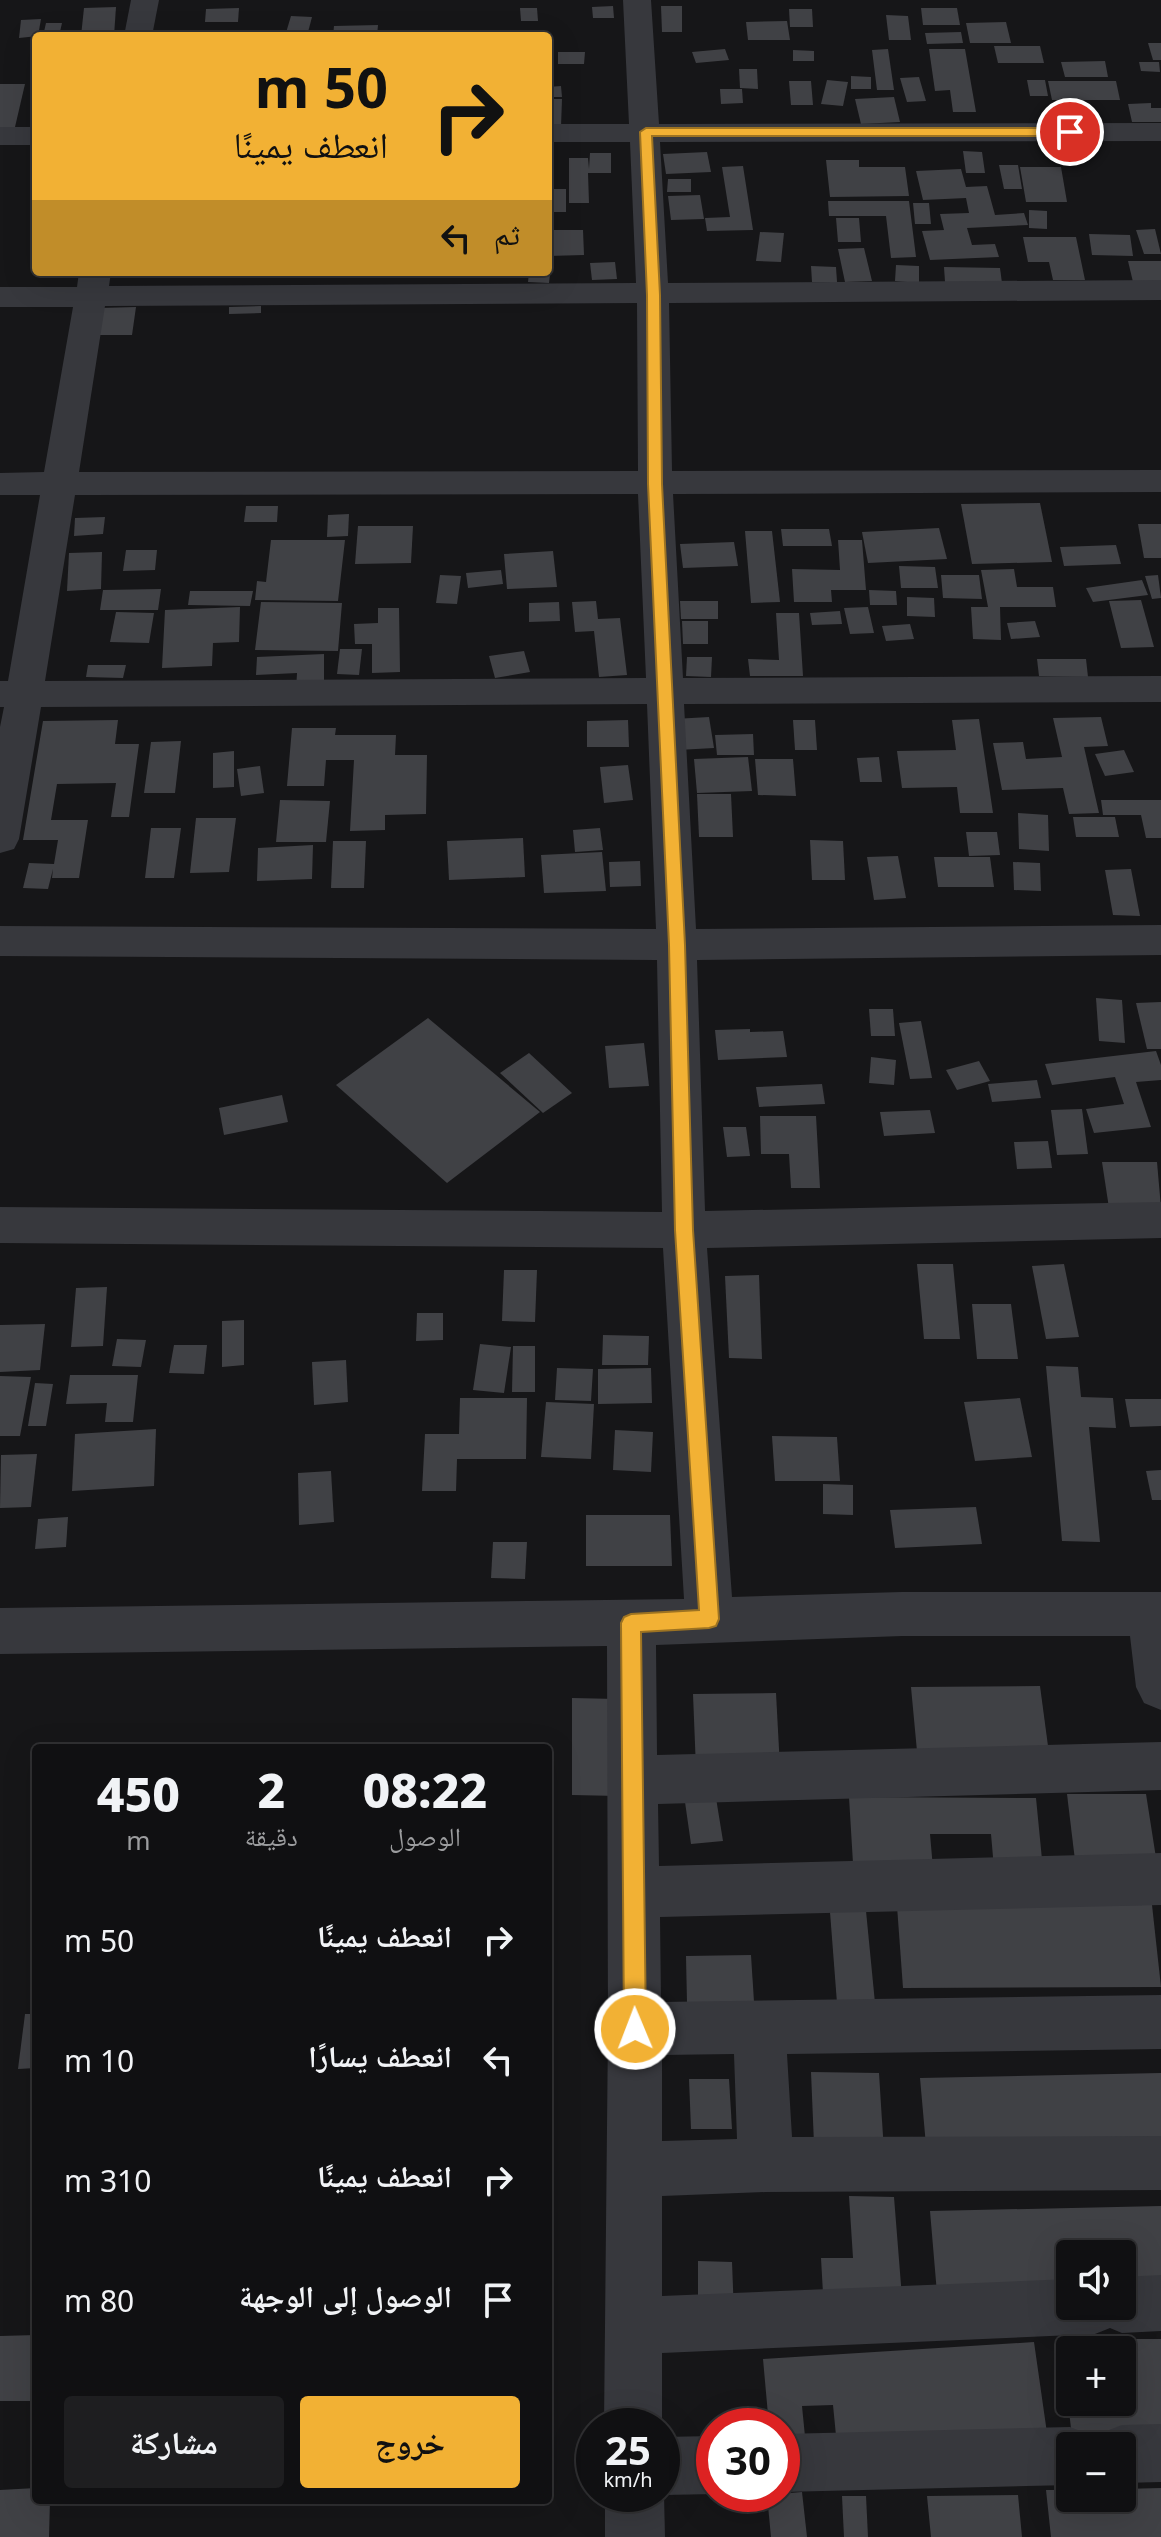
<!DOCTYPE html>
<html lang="ar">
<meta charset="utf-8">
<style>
:root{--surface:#101012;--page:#1e1e20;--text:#f1f3f6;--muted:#9c9d9f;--line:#303032;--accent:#f2b134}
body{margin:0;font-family:"Noto Sans","Noto Naskh Arabic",sans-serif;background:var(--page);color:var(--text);direction:rtl;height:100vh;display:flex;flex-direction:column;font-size:30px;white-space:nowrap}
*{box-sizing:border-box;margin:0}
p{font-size:26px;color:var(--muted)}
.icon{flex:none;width:44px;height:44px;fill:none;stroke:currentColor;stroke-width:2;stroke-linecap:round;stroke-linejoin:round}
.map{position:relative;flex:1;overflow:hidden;direction:ltr}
.panel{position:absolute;left:32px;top:1744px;width:520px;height:760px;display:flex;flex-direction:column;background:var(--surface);border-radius:8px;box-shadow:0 8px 32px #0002,0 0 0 2px var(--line);direction:rtl}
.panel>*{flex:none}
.top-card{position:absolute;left:32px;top:32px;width:520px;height:244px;border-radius:8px;box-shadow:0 8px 32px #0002,0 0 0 2px var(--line);direction:rtl;background:#f2b134;color:#111;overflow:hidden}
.fabs{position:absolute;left:1056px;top:2240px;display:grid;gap:16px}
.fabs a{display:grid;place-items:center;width:80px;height:80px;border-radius:8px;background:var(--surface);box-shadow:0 8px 32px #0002,0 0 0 2px var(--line);font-size:40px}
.speed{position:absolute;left:576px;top:2408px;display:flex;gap:16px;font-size:40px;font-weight:700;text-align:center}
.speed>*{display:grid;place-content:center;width:104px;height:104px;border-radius:50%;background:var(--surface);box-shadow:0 8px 32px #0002,0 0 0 2px var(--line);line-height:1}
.speed small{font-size:20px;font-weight:400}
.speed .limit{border:12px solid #d22;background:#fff;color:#111}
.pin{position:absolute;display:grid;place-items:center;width:68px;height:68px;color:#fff;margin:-34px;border:4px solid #fff;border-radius:50%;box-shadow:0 2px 8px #0007}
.me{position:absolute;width:88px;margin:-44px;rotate:359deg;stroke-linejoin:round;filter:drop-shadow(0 0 6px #0008)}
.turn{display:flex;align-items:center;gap:28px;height:168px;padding:0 32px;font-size:36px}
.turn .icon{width:104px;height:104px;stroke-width:2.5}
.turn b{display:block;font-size:56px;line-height:68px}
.then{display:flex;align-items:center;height:76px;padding:0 32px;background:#0003;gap:16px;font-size:30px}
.eta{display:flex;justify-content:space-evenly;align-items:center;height:136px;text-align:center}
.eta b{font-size:48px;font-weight:800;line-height:56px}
.cta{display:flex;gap:16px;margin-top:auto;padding:16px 32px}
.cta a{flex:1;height:92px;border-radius:8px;background:var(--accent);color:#111;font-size:32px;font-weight:800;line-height:92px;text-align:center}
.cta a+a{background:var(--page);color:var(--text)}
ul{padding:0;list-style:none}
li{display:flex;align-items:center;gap:24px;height:120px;padding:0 32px}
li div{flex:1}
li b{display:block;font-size:30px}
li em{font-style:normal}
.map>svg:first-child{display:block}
.building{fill:#404145}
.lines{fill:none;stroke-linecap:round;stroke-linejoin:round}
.minor{fill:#37383d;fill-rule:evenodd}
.route{fill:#f2b134;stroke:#9d7322;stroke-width:2}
</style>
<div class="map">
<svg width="1161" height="2537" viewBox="0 0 1161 2537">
<rect width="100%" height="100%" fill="#161618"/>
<g class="building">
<polygon points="613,6 614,18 593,18 592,7"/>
<polygon points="661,6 682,6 682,32 662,32"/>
<polygon points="116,7 114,36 81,36 84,8"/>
<polygon points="239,8 238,22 205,22 206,9"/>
<polygon points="520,8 537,8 538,21 521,21"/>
<polygon points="921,8 957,8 960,25 923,25"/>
<polygon points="789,9 812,9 813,27 790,27"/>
<polygon points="886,15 908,16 911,40 889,40"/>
<polygon points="291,16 312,17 307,36 285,36"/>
<polygon points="41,19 38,36 19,38 21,20"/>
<polygon points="787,21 790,40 748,40 746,22"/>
<polygon points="1006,22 1011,43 970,43 966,23"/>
<polygon points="46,23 62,23 59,36 43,36"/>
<polygon points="378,25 377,36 333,36 334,26"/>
<polygon points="961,32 963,43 927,44 925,33"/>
<polygon points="1148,43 1161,43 1161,60 1153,60"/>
<polygon points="994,46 1040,46 1044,63 998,63"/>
<polygon points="725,49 729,60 696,63 692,52"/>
<polygon points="888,49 894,90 877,90 872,50"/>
<polygon points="929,49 965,49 976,112 953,112 950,90 935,91"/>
<polygon points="793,50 814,51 814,61 793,61"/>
<polygon points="558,52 585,52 584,64 558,64"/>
<polygon points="1105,61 1108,77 1065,77 1061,62"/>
<polygon points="1139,62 1159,62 1160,72 1141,71"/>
<polygon points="739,69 757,69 758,89 740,88"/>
<polygon points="851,76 871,77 871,89 851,89"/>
<polygon points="919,77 926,101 907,102 900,78"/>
<polygon points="827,80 848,82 843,106 821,104"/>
<polygon points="1027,80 1045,80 1048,96 1030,96"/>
<polygon points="789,81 811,81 813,105 791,105"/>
<polygon points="1048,81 1116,81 1120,100 1052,100"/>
<polygon points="0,84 25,84 15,127 0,127"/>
<polygon points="561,86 562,97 548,97 548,87"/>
<polygon points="720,89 742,89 743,103 721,104"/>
<polygon points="894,97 900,122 861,124 855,99"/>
<polygon points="548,99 562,99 561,127 548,127"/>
<polygon points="1151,103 1151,108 1161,108 1161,122 1132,122 1128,104"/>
<polygon points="963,151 982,152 985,173 966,173"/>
<polygon points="707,152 711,172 666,174 663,154"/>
<polygon points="590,153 611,153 611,173 588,173 589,203 569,203 569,158 588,158 589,169"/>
<polygon points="826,160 859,160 859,167 905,167 909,196 830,197"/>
<polygon points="999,165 1018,165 1022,189 1004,189"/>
<polygon points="743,166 753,230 707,231 705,218 730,217 722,167"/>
<polygon points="1020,167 1061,167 1067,202 1026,202"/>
<polygon points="961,169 966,187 987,186 995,215 1024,213 1028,225 967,228 972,245 995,244 999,257 930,260 922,231 944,230 940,214 969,213 966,198 923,200 916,171"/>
<polygon points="668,179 691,179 691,192 667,192"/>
<rect x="548" y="189" width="18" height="23"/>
<polygon points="700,195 704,219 671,220 668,196"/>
<polygon points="828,201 909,201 916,257 891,258 886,216 829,216"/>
<polygon points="913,203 929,203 931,224 915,224"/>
<polygon points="1029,210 1047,211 1047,229 1029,228"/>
<polygon points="836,218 859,218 861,242 838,242"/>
<polygon points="1155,229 1161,254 1144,254 1136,230"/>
<polygon points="548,230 583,230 584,255 548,256"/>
<polygon points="760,232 784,233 781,262 756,261"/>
<polygon points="1089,234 1130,235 1133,256 1092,255"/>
<polygon points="1023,237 1076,237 1085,280 1053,280 1049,262 1028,262"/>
<polygon points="864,248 872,281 845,282 838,249"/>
<polygon points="548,257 552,257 549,283 528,282 529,272 548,272"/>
<polygon points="1128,261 1161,261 1161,282 1133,282"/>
<polygon points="615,262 617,279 592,280 590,263"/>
<polygon points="896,265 919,266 919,283 895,281"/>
<polygon points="811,266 836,267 837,282 812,282"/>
<polygon points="944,267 1000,268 1002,283 945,282"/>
<polygon points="261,306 261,313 229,314 229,307"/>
<polygon points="136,307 132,335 95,335 100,308"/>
<polygon points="1040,503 1052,562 972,564 961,504"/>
<polygon points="246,506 278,506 277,522 244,522"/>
<polygon points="349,514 348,536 327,537 328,515"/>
<polygon points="105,517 103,534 74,536 75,518"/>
<polygon points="1138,524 1161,524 1161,558 1144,558"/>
<polygon points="358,526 413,526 411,563 355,564"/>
<polygon points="939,528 947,559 868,563 862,532"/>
<polygon points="781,529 829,529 832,546 783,546"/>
<polygon points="745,531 772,531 780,602 751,603"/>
<polygon points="271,540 345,540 338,601 255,600 257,581 266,582"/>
<polygon points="838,540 862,540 866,590 831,590 832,602 794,602 792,569 840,570"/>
<polygon points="734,542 738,566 683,568 680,544"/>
<polygon points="1116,545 1121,564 1064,566 1060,547"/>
<polygon points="126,550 157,550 155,570 123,571"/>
<polygon points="553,551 557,587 507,589 504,554"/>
<polygon points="102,552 101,589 67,591 69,553"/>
<polygon points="899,566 935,567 938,588 901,588"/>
<polygon points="1014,569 1017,587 1053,587 1056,607 1000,607 1001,640 973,639 971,607 988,607 981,570"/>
<polygon points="501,570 503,584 468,588 466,573"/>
<polygon points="440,575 461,576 457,604 436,603"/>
<polygon points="941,575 979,575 982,599 943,598"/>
<polygon points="1158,575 1161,598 1152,599 1145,576"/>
<polygon points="1142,580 1148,595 1093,602 1086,588"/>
<polygon points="161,589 158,610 100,610 103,590"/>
<polygon points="869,590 896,591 897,605 870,605"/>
<polygon points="190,591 253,591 250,606 188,605"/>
<polygon points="907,597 934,598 935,617 907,616"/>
<polygon points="1141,600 1154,647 1121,648 1109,601"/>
<polygon points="596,601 598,619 620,618 627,675 599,677 594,631 575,632 572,602"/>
<polygon points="680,601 718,601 718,619 681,619"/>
<polygon points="261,602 342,603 338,651 255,650"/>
<polygon points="559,602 560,621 529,622 529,603"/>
<polygon points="240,607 239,642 213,643 212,666 162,668 165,610"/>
<polygon points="868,607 874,633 850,634 844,608"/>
<polygon points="378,608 399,608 400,672 372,673 372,644 355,644 354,624 378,623"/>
<polygon points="840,611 842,624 812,625 810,613"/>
<polygon points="116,612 154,613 149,643 110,642"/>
<polygon points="776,613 799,613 803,676 750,676 748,659 779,660"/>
<polygon points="682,621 708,621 708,644 683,644"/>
<polygon points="1035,621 1040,637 1011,639 1007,623"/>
<polygon points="910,624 914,639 886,641 882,626"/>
<polygon points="340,649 362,649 359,675 337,674"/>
<polygon points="524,651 530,672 495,678 489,656"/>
<polygon points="324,654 324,689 296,691 297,673 256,675 257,657"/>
<polygon points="687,657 712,657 711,677 686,676"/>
<polygon points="1037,659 1086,659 1088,677 1039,676"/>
<polygon points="88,665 126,665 123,678 86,677"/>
<polygon points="709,717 714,748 678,750 674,719"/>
<polygon points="1101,717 1108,746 1084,747 1099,813 1069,814 1063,788 1002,790 993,743 1023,742 1026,759 1062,757 1053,718"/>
<polygon points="979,719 993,813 960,813 957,787 902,788 897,751 956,750 952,720"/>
<polygon points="118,720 115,744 139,744 129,817 111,817 116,783 57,784 51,820 88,820 79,878 52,878 53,869 48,889 23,888 29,863 54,864 58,840 23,840 43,721"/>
<polygon points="628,720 629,747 587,747 587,721"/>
<polygon points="793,720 815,720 817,750 795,750"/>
<polygon points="292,728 336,728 335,735 396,735 395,755 427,755 426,814 385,815 385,830 350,831 354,760 326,760 324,786 287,786"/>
<polygon points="753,734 754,755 717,755 715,735"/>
<polygon points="181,741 175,793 144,793 151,742"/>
<polygon points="1124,750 1134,772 1105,776 1095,754"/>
<polygon points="234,751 234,787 213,788 213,753"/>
<polygon points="748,757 752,791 697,793 694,759"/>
<polygon points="879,757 882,782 860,782 857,758"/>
<polygon points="755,759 793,759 796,796 758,795"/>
<polygon points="628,765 633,800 604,803 600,767"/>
<polygon points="260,766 264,793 241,796 237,769"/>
<polygon points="697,794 731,794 733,837 699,837"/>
<polygon points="280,800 330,801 326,842 276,842"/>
<polygon points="1101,800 1161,800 1161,838 1146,838 1141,815 1103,815"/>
<polygon points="1018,813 1048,815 1049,851 1019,849"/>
<polygon points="1073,817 1115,817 1119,837 1076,837"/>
<polygon points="196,818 236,818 229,872 190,873"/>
<polygon points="151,828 181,828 174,878 145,878"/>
<polygon points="600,828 603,850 575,852 573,830"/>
<polygon points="966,832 997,832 1000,855 969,856"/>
<polygon points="523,838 525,877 449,880 447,841"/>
<polygon points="810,840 843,841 845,880 812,880"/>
<polygon points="333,841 366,841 364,888 331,888"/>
<polygon points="313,845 312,879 257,881 258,848"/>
<polygon points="602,852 606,891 544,893 541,855"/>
<polygon points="898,856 906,898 874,900 867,857"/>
<polygon points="934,857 990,857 994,887 938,887"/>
<polygon points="640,861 641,886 610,887 609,862"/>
<polygon points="1013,862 1040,863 1041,891 1014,890"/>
<polygon points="1131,869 1140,916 1113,915 1105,870"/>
<polygon points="1096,998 1122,1000 1125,1043 1099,1041"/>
<polygon points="1161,1002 1161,1049 1147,1049 1136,1003"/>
<polygon points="869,1009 893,1009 895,1036 871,1036"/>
<polygon points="428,1018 540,1112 447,1183 336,1085"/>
<polygon points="921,1021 932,1078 910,1079 899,1023"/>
<polygon points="750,1029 750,1032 783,1031 787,1057 718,1060 715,1030"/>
<polygon points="644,1043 649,1086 609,1088 605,1046"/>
<polygon points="1156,1051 1161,1065 1161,1080 1136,1082 1151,1127 1094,1133 1086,1109 1124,1104 1115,1077 1052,1085 1045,1064"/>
<polygon points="529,1053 572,1093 543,1113 500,1073"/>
<polygon points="871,1057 896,1060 894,1085 869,1083"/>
<polygon points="979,1061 990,1081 957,1090 946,1070"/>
<polygon points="1037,1080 1041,1098 992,1102 988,1084"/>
<polygon points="822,1084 825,1104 759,1107 756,1087"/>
<polygon points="282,1095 288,1122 224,1135 219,1108"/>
<polygon points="1082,1109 1088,1154 1057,1155 1051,1110"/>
<polygon points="930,1110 935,1133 884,1136 880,1112"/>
<polygon points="760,1116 816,1116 820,1188 791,1188 789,1154 761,1154"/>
<polygon points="723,1127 746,1127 750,1156 727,1157"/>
<polygon points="1048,1141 1052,1168 1017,1169 1014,1142"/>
<polygon points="1102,1162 1157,1162 1161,1208 1109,1208"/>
<polygon points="917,1264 953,1264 960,1339 924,1339"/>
<polygon points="1064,1264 1079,1337 1046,1339 1032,1266"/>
<polygon points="504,1270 537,1270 535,1322 502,1321"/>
<polygon points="759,1275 762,1359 729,1358 725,1276"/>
<polygon points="107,1287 103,1346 71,1347 76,1288"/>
<polygon points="972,1304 1011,1304 1018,1359 977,1359"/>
<polygon points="417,1313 443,1313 443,1340 416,1341"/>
<polygon points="244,1320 244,1365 222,1367 222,1321"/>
<polygon points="45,1324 40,1370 0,1372 0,1325"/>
<polygon points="603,1335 649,1336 648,1365 602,1365"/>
<polygon points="117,1339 146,1340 141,1367 112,1366"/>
<polygon points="480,1344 511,1347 504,1393 473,1390"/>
<polygon points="174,1345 207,1345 204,1374 169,1373"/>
<polygon points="513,1346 535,1346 535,1392 512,1392"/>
<polygon points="346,1360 348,1402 314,1405 312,1362"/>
<polygon points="1046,1366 1078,1367 1081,1397 1113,1398 1116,1428 1089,1427 1100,1542 1062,1541"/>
<polygon points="557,1368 593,1369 591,1401 555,1400"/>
<polygon points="651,1368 652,1403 598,1404 598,1369"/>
<polygon points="70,1375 138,1375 133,1422 105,1422 107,1403 66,1404"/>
<polygon points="0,1376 31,1377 20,1436 0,1436"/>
<polygon points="35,1383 53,1384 46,1426 28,1426"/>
<polygon points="460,1398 527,1398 526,1459 457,1459 456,1491 422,1491 425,1434 459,1434"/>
<polygon points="1020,1398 1032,1457 975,1461 964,1402"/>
<polygon points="1125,1399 1161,1399 1161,1426 1130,1427"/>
<polygon points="546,1402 594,1404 591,1459 541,1457"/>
<polygon points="156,1429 154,1486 72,1491 75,1434"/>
<polygon points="615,1430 653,1432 651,1472 613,1470"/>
<polygon points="772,1436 837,1437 840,1481 775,1481"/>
<polygon points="37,1454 31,1507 0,1508 1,1455"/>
<polygon points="1161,1470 1161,1500 1152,1500 1146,1471"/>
<polygon points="331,1471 334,1522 299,1525 298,1473"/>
<polygon points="823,1484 853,1485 853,1515 823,1514"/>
<polygon points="976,1507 982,1544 895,1548 890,1510"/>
<polygon points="586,1515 670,1515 672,1566 586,1566"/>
<polygon points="68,1517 66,1547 35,1549 38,1519"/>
<polygon points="493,1542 527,1542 525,1579 491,1578"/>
<polygon points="1040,1686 1050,1761 918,1762 911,1687"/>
<polygon points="776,1693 780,1768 696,1769 693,1694"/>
<polygon points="572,1698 617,1699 618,1796 572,1795"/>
<polygon points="1067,1794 1146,1794 1159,1877 1077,1877"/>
<polygon points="849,1797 1036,1798 1044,1880 995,1880 991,1834 930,1834 934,1880 854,1880"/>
<polygon points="716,1798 723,1841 691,1844 685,1802"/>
<polygon points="1152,1905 1161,1987 903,1988 897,1906"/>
<polygon points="866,1911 875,2003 837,2003 830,1912"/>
<polygon points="751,1955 754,2002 687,2003 686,1956"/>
<polygon points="25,2014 36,2014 36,2068 18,2069"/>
<polygon points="811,2072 879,2073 885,2168 815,2168"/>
<polygon points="1161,2073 1161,2164 928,2168 920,2078"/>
<polygon points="689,2079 729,2079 732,2129 691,2129"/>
<polygon points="849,2196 894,2197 903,2310 824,2311 821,2258 853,2258"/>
<polygon points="1161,2206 1161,2300 1122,2301 1122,2254 1070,2254 1070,2302 938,2305 930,2211"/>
<polygon points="698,2261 732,2262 734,2314 698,2313"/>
<polygon points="36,2335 36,2401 0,2401 0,2336"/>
<polygon points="1061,2339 1161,2339 1161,2446 1073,2446 1068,2402 1122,2402 1122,2350 1070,2350 1068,2401"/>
<polygon points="1034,2342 1050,2454 839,2466 833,2405 802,2406 807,2457 782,2458 782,2426 769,2426 763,2359"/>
<polygon points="36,2488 36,2500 50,2500 49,2537 0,2537 0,2490"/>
<polygon points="1161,2488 1161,2537 1051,2537 1046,2490 1070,2490 1070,2498 1122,2498 1122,2489"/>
<polygon points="802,2492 807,2537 771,2537 767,2495"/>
<polygon points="1018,2495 1022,2537 931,2537 927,2496"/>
<polygon points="842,2496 866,2496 868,2537 844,2537"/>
</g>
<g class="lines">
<g class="minor">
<polygon points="131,0 159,0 152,36 124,36"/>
<path d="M623,0H651L659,124L1161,123V141L660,142L668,283L1161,280V300L669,303L672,471L1161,470V492L673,494L683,678L1161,676V702L684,704L696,929L1161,925V955L697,960L705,1211L1161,1202V1238L707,1248L732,1597L902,1592H1161V1710L1144,1703L1136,1687L1130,1636H902L656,1645L657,1755L1161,1742V1790L658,1804L659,1866L1161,1853V1905L660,1917L661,2002L1161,1995V2049L787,2054L792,2137L1161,2136V2190L766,2192L662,2196V2296L1070,2279V2306H1122V2277L1161,2275V2331L1122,2333L1110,2328L1095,2334L662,2353V2426H604L608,2029L607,1646L0,1654V1608L684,1599L663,1248L0,1243V1207L662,1212L657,960L0,956V926L656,929L647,704L41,707L19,839L14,849L0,853V727L4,707H0V681H8L40,495H0V473L44,472L73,307H0V287H77L79,272H111L109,286L636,283L630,142H548V124H629ZM637,303L638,471L79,472L105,306ZM638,494L646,678L45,681L75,495ZM734,2054L737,2139L662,2141V2055Z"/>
<rect x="0" y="127" width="36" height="18"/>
<polygon points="1161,2424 1161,2482 1122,2483 1122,2446 1096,2446 1101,2433 1122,2425"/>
<polygon points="1070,2427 1091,2435 1095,2446 1070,2446 1070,2485 782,2492 782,2434"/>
<polygon points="714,2436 715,2494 664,2495 665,2537 605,2537 605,2494 662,2494 662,2437"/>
</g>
</g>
<polygon class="route" points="646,128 1070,128 1076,132 1070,136 652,136 660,295 662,484 685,945 693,1230 719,1619 716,1626 709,1628 641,1632 646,2029 643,2037 635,2040 627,2037 624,2029 621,1623 624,1617 631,1614 699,1610 675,1230 669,945 648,484 647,295 640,132"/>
</svg>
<div class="fabs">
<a><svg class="icon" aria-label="sound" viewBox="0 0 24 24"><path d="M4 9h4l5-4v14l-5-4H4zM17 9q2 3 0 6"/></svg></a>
<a>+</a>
<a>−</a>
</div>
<div class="speed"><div>25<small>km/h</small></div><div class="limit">30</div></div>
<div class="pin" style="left:1070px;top:132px;background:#d93025"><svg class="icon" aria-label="arrive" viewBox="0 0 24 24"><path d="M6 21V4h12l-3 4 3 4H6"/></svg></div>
<svg class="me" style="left:635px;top:2029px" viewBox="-20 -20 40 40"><circle r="17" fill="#f2b134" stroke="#fff" stroke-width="3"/><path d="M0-11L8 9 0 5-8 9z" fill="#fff"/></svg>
<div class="top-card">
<div class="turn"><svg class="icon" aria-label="right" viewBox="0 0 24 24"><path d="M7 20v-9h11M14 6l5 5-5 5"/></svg><div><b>50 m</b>انعطف يمينًا</div></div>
<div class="then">ثم<svg class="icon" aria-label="left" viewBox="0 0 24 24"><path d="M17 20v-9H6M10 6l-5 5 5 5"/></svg></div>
</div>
<section class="panel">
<div class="eta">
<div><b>08:22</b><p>الوصول</p></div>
<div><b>2</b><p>دقيقة</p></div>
<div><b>450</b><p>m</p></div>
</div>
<ul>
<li><svg class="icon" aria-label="right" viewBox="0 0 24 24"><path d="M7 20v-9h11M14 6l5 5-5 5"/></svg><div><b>انعطف يمينًا</b></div><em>50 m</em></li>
<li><svg class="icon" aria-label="left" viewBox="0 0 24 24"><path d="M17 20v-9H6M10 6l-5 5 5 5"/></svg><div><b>انعطف يسارًا</b></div><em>10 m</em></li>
<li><svg class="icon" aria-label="right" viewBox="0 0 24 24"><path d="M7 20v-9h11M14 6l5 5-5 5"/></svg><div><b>انعطف يمينًا</b></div><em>310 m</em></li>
<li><svg class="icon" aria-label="arrive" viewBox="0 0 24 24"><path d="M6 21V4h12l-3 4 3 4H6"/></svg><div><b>الوصول إلى الوجهة</b></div><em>80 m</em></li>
</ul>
<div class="cta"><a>خروج</a><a>مشاركة</a></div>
</section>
</div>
